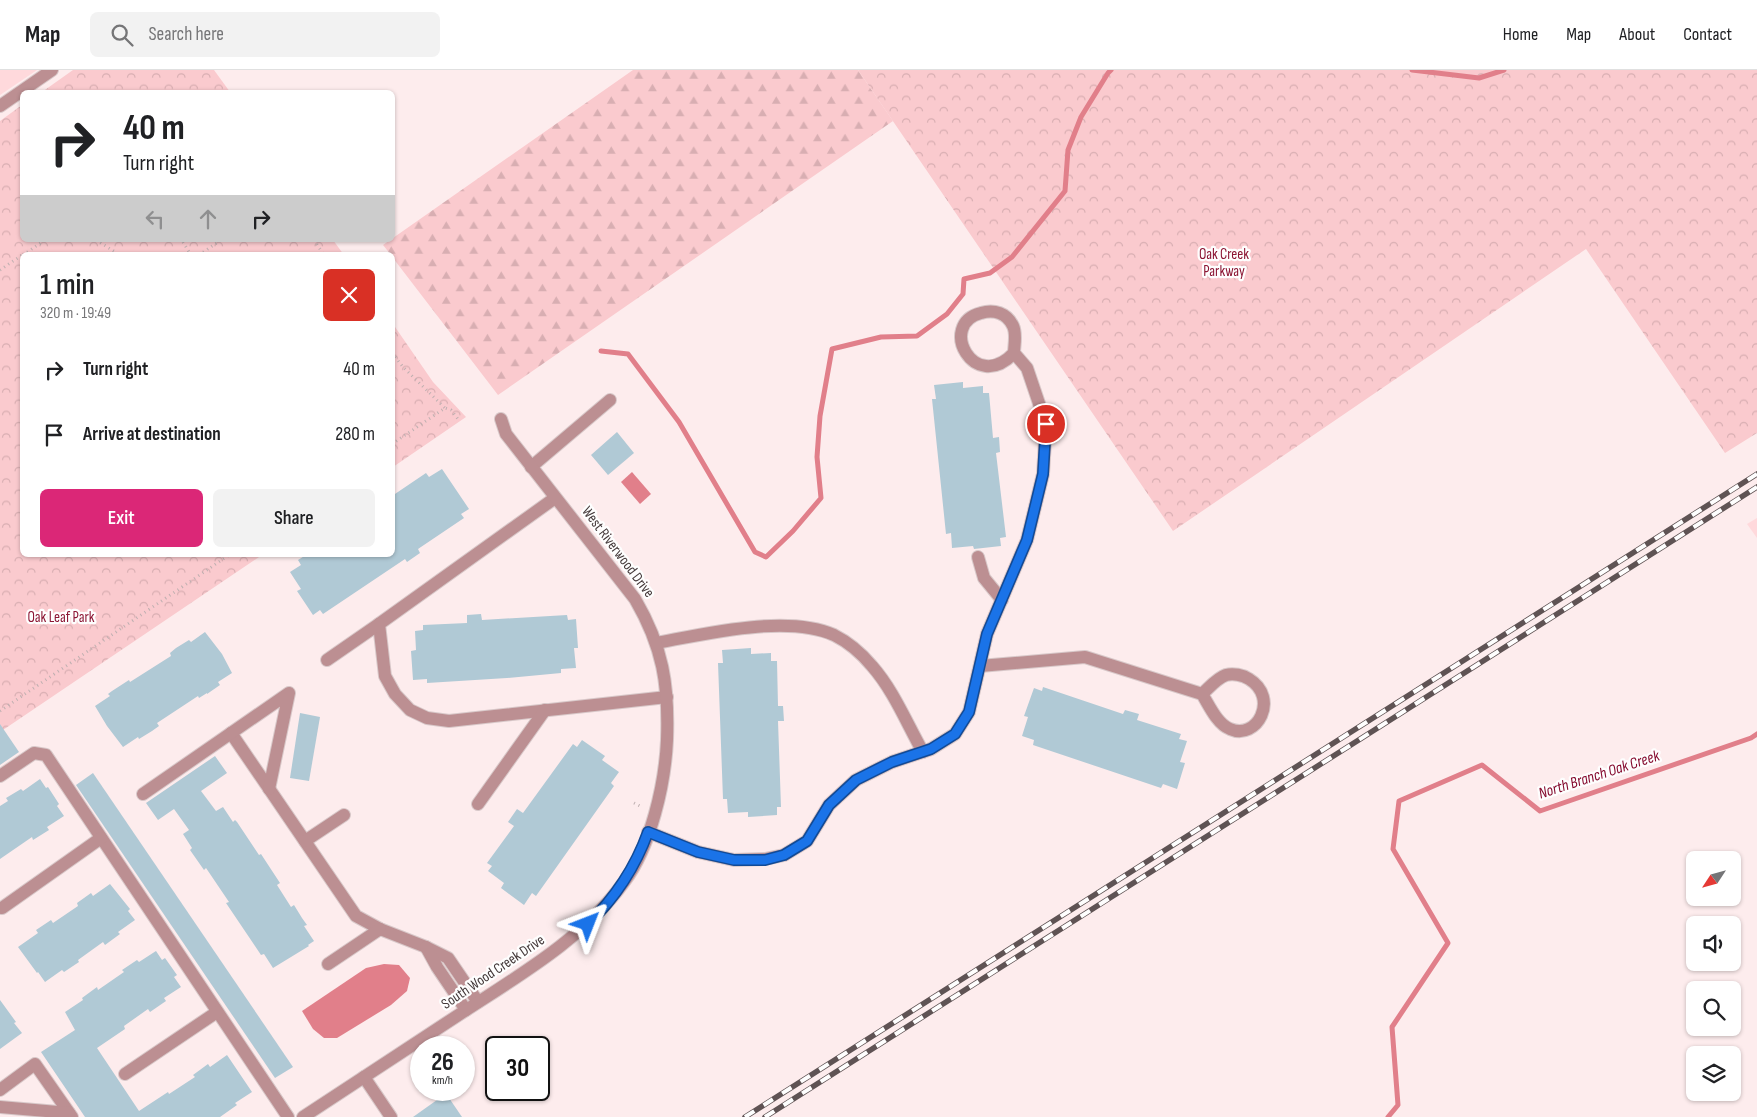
<!DOCTYPE html>
<meta charset="utf-8">
<style>
:root{--surface:#fff;--page:#f2f2f2;--text:#202124;--muted:#757577;--line:#e0e0e0;--accent:#db2777}
body{margin:0;font-family:"Sofia Sans Condensed",sans-serif;background:var(--page);color:var(--text);height:100vh;display:flex;flex-direction:column;font-size:19px;white-space:nowrap}
*{box-sizing:border-box;margin:0}
p{font-size:16px;color:var(--muted)}
.icon{flex:none;width:28px;height:28px;fill:none;stroke:currentColor;stroke-width:2;stroke-linecap:round;stroke-linejoin:round}
.map{position:relative;flex:1;overflow:hidden}
.panel{position:absolute;left:20px;top:182px;width:375px;height:305px;display:flex;flex-direction:column;background:var(--surface);border-radius:8px;box-shadow:0 1px 4px #0004}
.panel>*{flex:none}
.top-card{position:absolute;left:20px;top:20px;width:375px;height:152px;border-radius:8px;box-shadow:0 1px 4px #0004;background:#fff;color:var(--text);overflow:hidden}
.needle{width:32px;rotate:234deg}
.buttons{position:absolute;left:1686px;top:781px;display:grid;gap:10px}
.buttons a{display:grid;place-items:center;width:55px;height:55px;border-radius:8px;background:var(--surface);box-shadow:0 1px 4px #0004;font-size:25px}
.speed{position:absolute;left:410px;top:966px;display:flex;gap:10px;font-size:25px;font-weight:700;text-align:center}
.speed>*{display:grid;place-content:center;width:65px;height:65px;border-radius:50%;background:var(--surface);box-shadow:0 1px 4px #0004;line-height:1}
.speed small{font-size:12px;font-weight:400}
.speed .limit{border:2px solid #111;border-radius:8px;background:#fff;color:#111}
.pin{position:absolute;display:grid;place-items:center;width:42px;height:42px;color:#fff;margin:-21px;border:2px solid #fff;border-radius:50%;box-shadow:0 1px 5px #0007}
.me{position:absolute;width:55px;margin:-28px;rotate:45deg;stroke-linejoin:round;filter:drop-shadow(0 0 4px #0008)}
.turn{display:flex;align-items:center;gap:18px;height:105px;padding:0 20px;font-size:22px}
.turn .icon{width:65px;height:65px;stroke-width:2.5}
.turn b{display:block;font-size:35px;line-height:42px}
.lanes{display:flex;align-items:center;height:48px;padding:0 20px;background:#0003;justify-content:center;gap:25px;direction:ltr}
.lanes .off{opacity:.35}
.round{display:grid;place-items:center;flex:none;width:52px;height:52px;border-radius:8px;background:var(--page)}
.headline{display:flex;align-items:center;justify-content:space-between;height:85px;padding:0 20px}
h1{font-size:30px;font-weight:600;line-height:38px}
.button{display:flex;gap:10px;margin-top:auto;padding:10px 20px}
.button a{flex:1;height:58px;border-radius:8px;background:var(--accent);color:#fff;font-size:20px;font-weight:600;line-height:58px;text-align:center}
.button a+a{background:var(--page);color:var(--text)}
ul{padding:0;list-style:none}
li{display:flex;align-items:center;gap:15px;height:65px;padding:0 20px}
li div{flex:1}
li b{display:block;font-size:19px}
li em{font-style:normal}
header{display:flex;align-items:center;gap:30px;box-sizing:border-box;height:70px;padding:0 25px;background:var(--surface);border-bottom:1px solid var(--line)}
header strong{font-size:24px}
nav{display:flex;gap:28px;margin-inline-start:auto;font-size:18px}
.search{width:350px;height:45px;background:var(--page);display:flex;align-items:center;gap:12px;box-sizing:border-box;padding:0 18px;border-radius:8px;color:var(--muted);font-size:19px}
.map>svg:first-child{display:block}
.built{fill:#ffd9dc}
.forest{fill:url(#forest-firs)}
.park{fill:url(#park-crowns)}
.water{fill:#e17f8a}
.lines{fill:none;stroke-linecap:round;stroke-linejoin:round}
.stream{stroke:#e17f8a;stroke-width:5}
.building{fill:#b0c9d5}
.minor-casing{stroke:#d8c8c9;stroke-width:14}
.path{stroke:#beafb0;stroke-width:3;stroke-dasharray:1 4;stroke-linecap:butt}
.minor{stroke:#bc8f92;stroke-width:12}
.rail-casing{stroke:#5f5354;stroke-width:5.5}
.rail{stroke:#fefefe;stroke-width:4;stroke-dasharray:11;stroke-linecap:butt}
.route-casing{stroke:#114b97;stroke-width:12}
.route{stroke:#1a73e8;stroke-width:9}
.labels{text-anchor:middle;dominant-baseline:central;stroke-width:4.5;stroke-linejoin:round;paint-order:stroke}
.park-label{font-size:15px;fill:#8c1634;stroke:#fefefe}
.street-label{font-size:15px;fill:#433839;stroke:#fefefe}
.water-label{font-size:16px;font-style:italic;fill:#850a2e;stroke:#fefefe}
</style>
<header>
<strong>Map</strong>
<div class="search"><svg class="icon" aria-label="search" viewBox="0 0 24 24"><circle cx="10" cy="10" r="6"/><path d="M15 15l6 6"/></svg>Search here</div>
<nav><a>Home</a><a>Map</a><a>About</a><a>Contact</a></nav>
</header>
<div class="map">
<svg width="1757" height="1047" viewBox="0 0 1757 1047">
<defs>
<pattern id="forest-firs" width="22" height="20" patternUnits="userSpaceOnUse" patternTransform="scale(1.25)"><rect width="22" height="20" fill="#facace"/><path d="M5 1l3.5 6h-7zM16 11l3.5 6h-7z" fill="#d8aeb2"/></pattern>
<pattern id="park-crowns" width="20" height="18" patternUnits="userSpaceOnUse" patternTransform="scale(1.25)"><rect width="20" height="18" fill="#facace"/><path d="M2 6a3 3 0 1 1 6 0M12 15a3 3 0 1 1 6 0" fill="none" stroke="#d8aeb2"/></pattern>
</defs>
<rect width="100%" height="100%" fill="#fdeced"/>
<g class="built">
<polygon points="0,0 37,0 0,25"/>
<polygon points="1757,448 1757,468 1747,454"/>
</g>
<polygon class="forest" points="633,0 858,0 893,51 498,325 393,188 392,185 391,185 383,175"/>
<g class="park">
<polygon points="73,0 214,0 230,22 42,22"/>
<polygon points="858,0 1757,0 1757,363 1725,383 1586,179 1173,461"/>
<polygon points="22,35 22,170 333,170 344,185 22,185 22,485 262,485 0,662 0,51"/>
<polygon points="393,254 433,312 466,347 393,397"/>
</g>
<g class="water">
<polygon points="632,402 651,424 640,434 621,412"/>
<polygon points="384,894 399,895 410,908 407,921 391,935 337,968 324,968 313,959 302,941 366,898"/>
</g>
<g class="lines">
<g class="stream">
<polyline points="1412,0 1479,8 1504,0"/>
<polyline points="601,281 628,284 679,352 755,482 766,487 793,461 821,428 817,387 820,346 832,279 881,267 917,266 947,244 963,224 964,209 990,203 1012,187 1065,121 1068,80 1081,47 1108,3 1111,0"/>
<polyline points="1388,1047 1398,1035 1392,957 1448,873 1393,779 1399,731 1482,695 1540,741 1751,668 1757,664"/>
</g>
</g>
<g class="building">
<polygon points="963,312 963,318 983,316 983,323 989,323 993,368 999,367 1000,382 996,383 1006,467 1000,468 1001,476 974,479 973,476 952,478 951,463 946,464 932,329 936,329 934,315"/>
<polygon points="617,362 634,383 608,405 591,385"/>
<polygon points="442,399 469,439 461,444 464,448 418,479 420,483 407,492 405,489 323,544 320,540 313,545 297,521 301,519 290,502 301,495 298,490 306,485 392,485 392,426 426,403 429,407"/>
<polygon points="481,544 482,550 567,545 568,550 576,549 578,578 574,578 576,598 561,599 561,603 507,608 427,613 427,609 413,610 411,581 416,580 415,561 423,560 423,555 467,553 467,545"/>
<polygon points="205,562 222,584 232,603 218,612 220,615 207,624 207,623 199,628 198,626 157,653 159,656 152,661 139,669 138,667 123,677 107,656 95,636 110,626 108,624 112,621 129,610 130,612 171,586 170,583 176,578 189,570 191,572"/>
<polygon points="751,578 751,584 771,583 771,591 777,591 778,636 783,636 784,651 778,651 781,737 777,737 777,745 748,747 748,742 728,743 727,729 723,729 718,593 723,593 722,580"/>
<polygon points="1043,617 1123,644 1125,640 1139,644 1137,650 1181,664 1179,669 1187,671 1180,692 1185,693 1177,719 1163,714 1161,718 1033,675 1034,670 1022,666 1028,647 1024,646 1034,618 1042,621"/>
<polygon points="300,643 320,647 309,711 290,708"/>
<polygon points="0,654 19,682 0,695"/>
<polygon points="582,670 605,686 602,690 619,702 611,713 614,716 536,826 532,823 524,835 501,818 504,813 488,801 492,796 487,793 514,756 508,752 517,739 523,743 573,674 577,677"/>
<polygon points="215,686 227,703 201,721 216,741 223,737 233,752 235,750 237,752 259,785 261,784 280,813 277,815 291,837 294,835 302,848 307,855 304,856 314,871 308,875 309,876 273,898 264,884 261,885 226,833 229,832 206,798 204,800 190,780 192,778 183,764 189,760 174,739 158,750 146,733"/>
<polygon points="93,703 293,997 275,1008 76,715"/>
<polygon points="40,709 46,718 48,717 59,734 57,736 64,746 47,757 49,760 33,770 32,767 0,789 0,736 8,731 6,728 21,719 23,721"/>
<polygon points="110,814 130,839 128,841 135,850 118,862 120,864 105,875 103,872 78,890 79,892 64,902 62,900 45,912 38,902 37,903 18,877 38,863 36,860 51,850 53,853 78,836 77,833 91,823 93,826"/>
<polygon points="156,881 162,890 165,888 177,905 174,907 181,917 164,928 166,931 150,942 148,939 124,956 125,959 97,978 139,1041 168,1022 169,1024 195,1007 193,1005 208,994 210,997 227,985 252,1022 235,1033 237,1035 220,1047 85,1047 41,982 75,960 65,942 83,930 82,928 97,917 98,920 124,902 122,900 137,890 139,892"/>
<polygon points="0,930 16,952 14,953 22,963 0,979"/>
<polygon points="444,1025 447,1025 462,1047 413,1047"/>
</g>
<g class="lines">
<defs>
<g id="minor">
<polyline points="0,36 52,0"/>
<polyline points="531,397 610,330"/>
<polyline points="555,428 379,554 385,606 395,624 410,640 427,648 449,651 667,627"/>
<polyline points="978,487 984,508 1002,530"/>
<path d="M656,573C705,564 787,544 834,565C848,572 862,584 872,596C894,621 907,654 923,682"/>
<polyline points="327,590 379,554"/>
<path d="M980,596L1085,587L1202,624C1209,618 1217,608 1226,605C1233,603 1243,605 1249,609C1280,628 1257,671 1230,659C1217,654 1209,635 1202,624"/>
<polyline points="231,663 356,846 380,859 426,877 448,888 478,932"/>
<polyline points="0,706 34,683 46,685 288,1047"/>
<polyline points="143,724 289,623 269,719"/>
<polyline points="478,734 545,640"/>
<path d="M648,762L698,782L734,790L765,789L784,785L807,771L829,735L856,710L892,692L931,679L955,664L969,642L987,564L1027,470L1043,404L1046,354L1027,298L1014,283C1014,276 1017,264 1013,256C1007,243 994,239 981,243C937,254 974,325 1014,283"/>
<polyline points="305,771 344,745"/>
<polyline points="2,838 101,768"/>
<polyline points="426,877 437,897 466,940"/>
<polyline points="328,894 380,859"/>
<polyline points="125,1004 217,942"/>
<polyline points="364,1007 391,1047"/>
<polyline points="0,1020 35,994 72,1047"/>
<polyline points="0,1037 69,1043"/>
<path d="M303,1047C355,1013 408,978 460,944C518,906 583,869 624,812C651,776 665,714 667,670C669,615 663,577 635,529L506,364L501,349"/>
</g>
</defs>
<use href="#minor" class="minor-casing"/>
<g class="path">
<polyline points="96,170 120,185"/>
<polyline points="314,170 324,185"/>
<polyline points="183,172 191,185"/>
<polyline points="23,185 45,170"/>
<polyline points="199,185 221,170"/>
<polyline points="0,200 22,185"/>
<polyline points="392,283 403,297 445,338"/>
<polyline points="392,374 445,338 451,340 458,349"/>
<polyline points="0,641 229,485"/>
<polyline points="634,733 642,737"/>
</g>
<use href="#minor" class="minor"/>
<defs>
<g id="rail">
<polyline points="745,1047 1757,404"/>
<polyline points="765,1047 1757,417"/>
</g>
</defs>
<use href="#rail" class="rail-casing"/>
<use href="#rail" class="rail"/>
</g>
<g class="lines">
<defs>
<path id="route" d="M588,854C615,828 635,798 648,762L698,782L734,790H765L784,785L807,771L829,735L856,710L892,692L931,679L955,664L969,642L987,564L1027,470L1043,404L1046,354"/>
</defs>
<use href="#route" class="route-casing"/>
<use href="#route" class="route"/>
</g>
<g class="labels">
<g class="park-label">
<text x="1224" y="184">Oak Creek<tspan x="1224" dy="17">Parkway</tspan></text>
<text x="61" y="547">Oak Leaf Park</text>
</g>
<g class="street-label">
<text transform="translate(618 482) rotate(53)">West Riverwood Drive</text>
<text transform="translate(493 902) rotate(-34)">South Wood Creek Drive</text>
</g>
<g class="water-label">
<text transform="translate(1599 705) rotate(-18)">North Branch Oak Creek</text>
</g>
</g>
</svg>
<div class="buttons">
<a><svg class="needle" viewBox="-14 -14 28 28"><path d="M0-13l5 13h-10z" fill="#e53935"/><path d="M0 13l5-13h-10z" fill="#757577"/></svg></a>
<a><svg class="icon" aria-label="sound" viewBox="0 0 24 24"><path d="M4 9h4l5-4v14l-5-4H4zM17 9q2 3 0 6"/></svg></a>
<a><svg class="icon" aria-label="search" viewBox="0 0 24 24"><circle cx="10" cy="10" r="6"/><path d="M15 15l6 6"/></svg></a>
<a><svg class="icon" aria-label="layers" viewBox="0 0 24 24"><path d="M12 4l9 5-9 5-9-5zM3 14l9 5 9-5"/></svg></a>
</div>
<div class="speed"><div>26<small>km/h</small></div><div class="limit">30</div></div>
<div class="pin" style="left:1046px;top:354px;background:#d93025"><svg class="icon" aria-label="arrive" viewBox="0 0 24 24"><path d="M6 21V4h12l-3 4 3 4H6"/></svg></div>
<svg class="me" style="left:588px;top:854px" viewBox="-20 -20 40 40"><path d="M0-17L14 15 0 8-14 15z" fill="#1a73e8" stroke="#fff" stroke-width="4"/></svg>
<div class="top-card">
<div class="turn"><svg class="icon" aria-label="right" viewBox="0 0 24 24"><path d="M7 20v-9h11M14 6l5 5-5 5"/></svg><div><b>40 m</b>Turn right</div></div>
<div class="lanes"><svg class="icon off" aria-label="left" viewBox="0 0 24 24"><path d="M17 20v-9H6M10 6l-5 5 5 5"/></svg><svg class="icon off" aria-label="ahead" viewBox="0 0 24 24"><path d="M12 20V5M6 11l6-6 6 6"/></svg><svg class="icon" aria-label="right" viewBox="0 0 24 24"><path d="M7 20v-9h11M14 6l5 5-5 5"/></svg></div>
</div>
<section class="panel">
<div class="headline"><div><h1>1 min</h1><p>320 m · 19:49</p></div><a class="round" style="background:#d93025;color:#fff"><svg class="icon" aria-label="close" viewBox="0 0 24 24"><path d="M6 6l12 12M18 6L6 18"/></svg></a></div>
<ul>
<li><svg class="icon" aria-label="right" viewBox="0 0 24 24"><path d="M7 20v-9h11M14 6l5 5-5 5"/></svg><div><b>Turn right</b></div><em>40 m</em></li>
<li><svg class="icon" aria-label="arrive" viewBox="0 0 24 24"><path d="M6 21V4h12l-3 4 3 4H6"/></svg><div><b>Arrive at destination</b></div><em>280 m</em></li>
</ul>
<div class="button"><a>Exit</a><a>Share</a></div>
</section>
</div>
